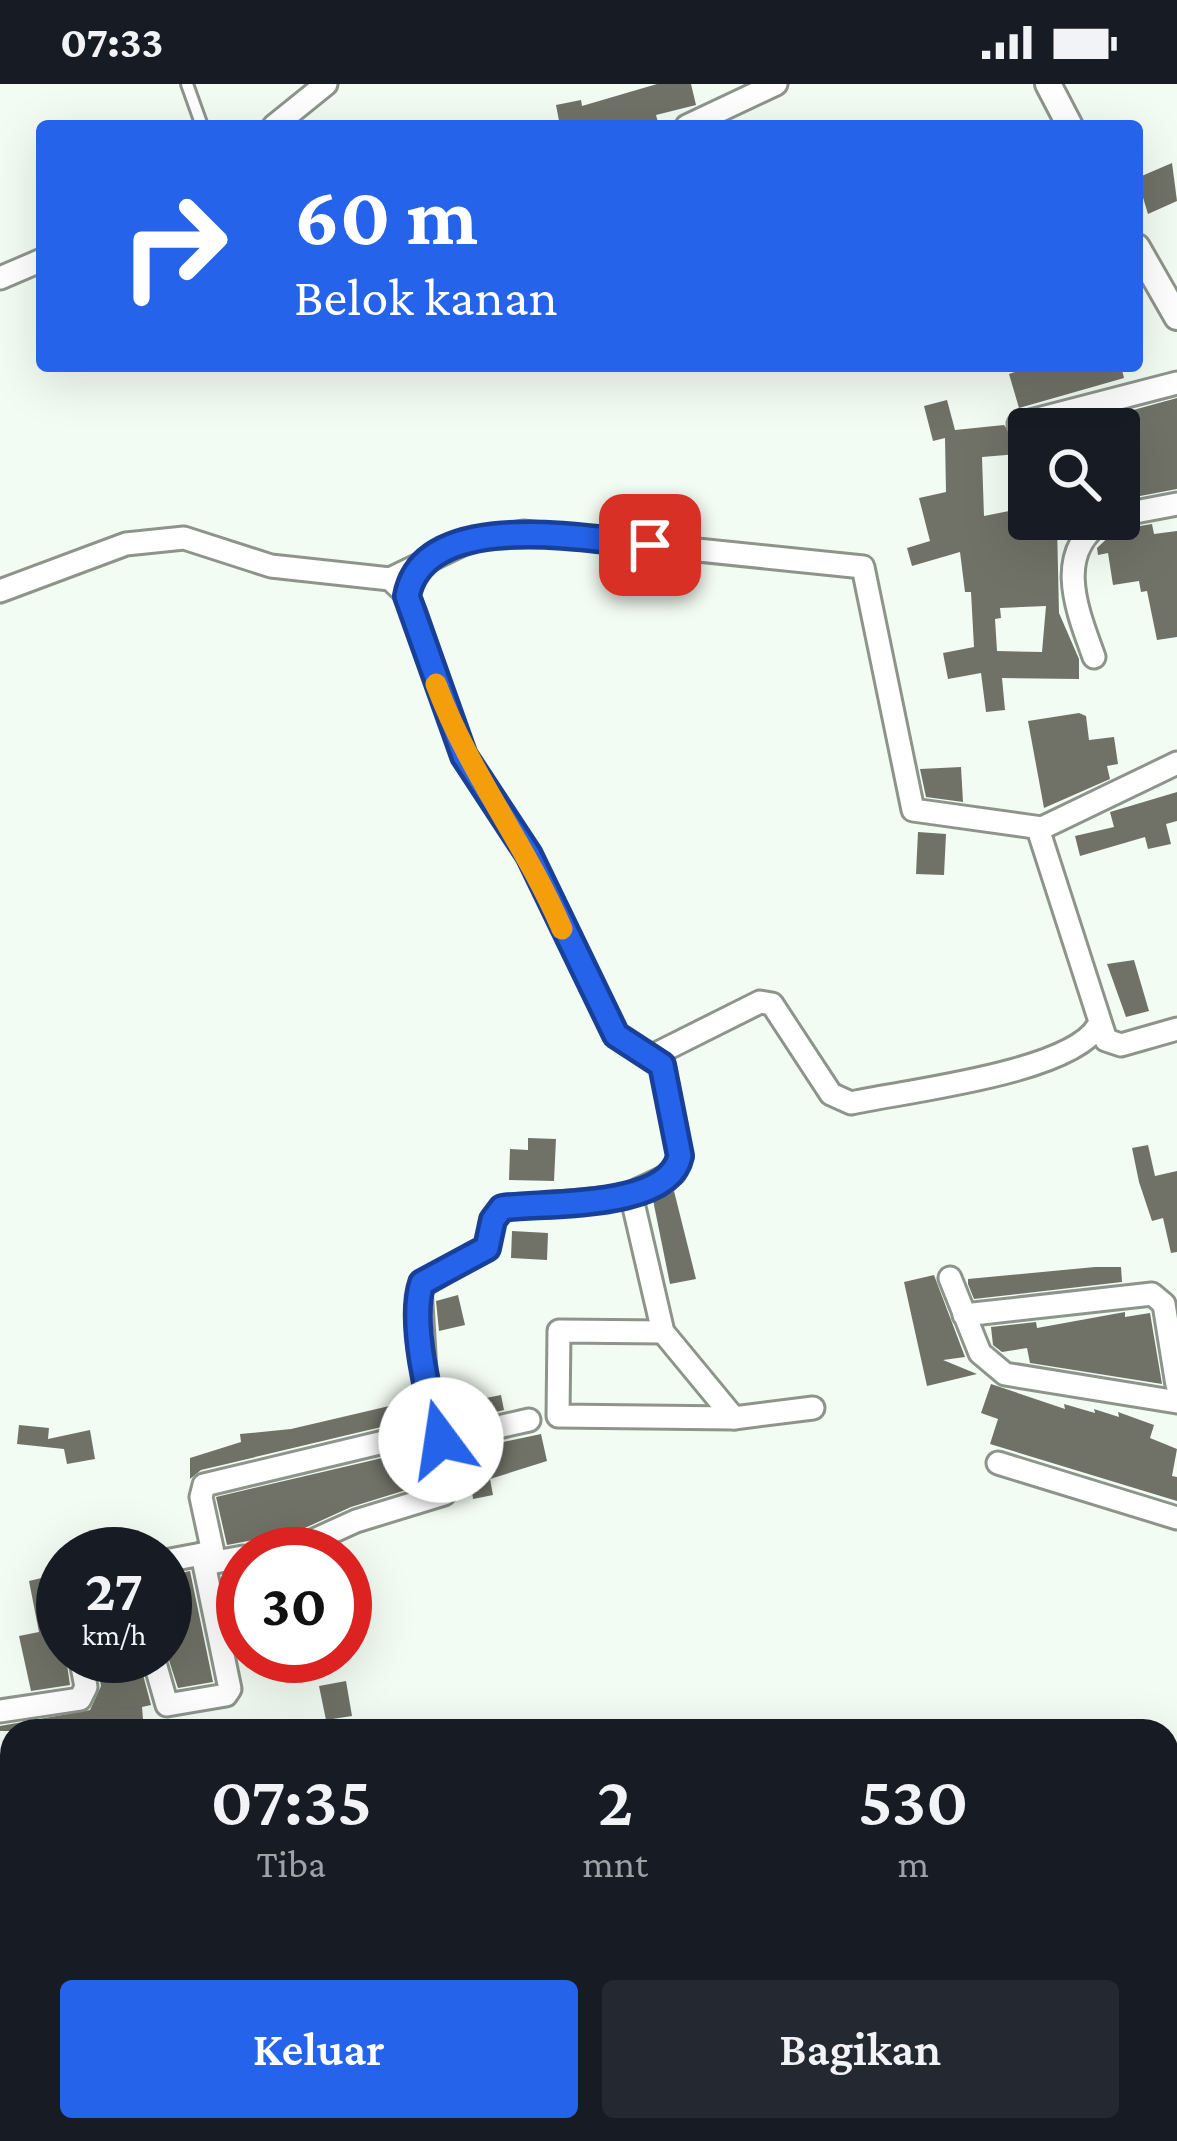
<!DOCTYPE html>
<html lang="id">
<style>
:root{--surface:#171b24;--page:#242831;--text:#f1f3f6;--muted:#9ea1a6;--accent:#2563eb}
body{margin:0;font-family:"Crimson Pro",serif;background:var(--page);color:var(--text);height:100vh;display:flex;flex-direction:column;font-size:45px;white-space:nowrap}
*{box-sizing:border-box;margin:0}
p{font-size:39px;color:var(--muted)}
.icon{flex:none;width:66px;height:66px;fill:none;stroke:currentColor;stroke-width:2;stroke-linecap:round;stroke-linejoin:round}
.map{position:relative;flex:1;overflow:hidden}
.details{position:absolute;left:0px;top:1635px;width:1179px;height:423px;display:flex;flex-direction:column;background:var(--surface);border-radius:36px 36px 0 0;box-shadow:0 12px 48px #0002}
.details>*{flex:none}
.top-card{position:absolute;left:36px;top:36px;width:1107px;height:252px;border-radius:12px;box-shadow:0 12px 48px #0002;background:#2563eb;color:#fff;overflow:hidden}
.controls{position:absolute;left:1008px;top:324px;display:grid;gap:24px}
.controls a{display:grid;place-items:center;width:132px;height:132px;border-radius:12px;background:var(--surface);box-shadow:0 12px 48px #0002;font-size:60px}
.speed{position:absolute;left:36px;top:1443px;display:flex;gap:24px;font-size:60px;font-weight:700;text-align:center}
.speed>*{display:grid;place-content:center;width:156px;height:156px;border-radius:50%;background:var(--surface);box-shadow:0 12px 48px #0002;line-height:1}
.speed small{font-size:30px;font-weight:400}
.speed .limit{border:18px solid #d22;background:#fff;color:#111}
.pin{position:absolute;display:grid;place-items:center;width:102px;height:102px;color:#fff;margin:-51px;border-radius:24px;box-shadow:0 6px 18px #0006}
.me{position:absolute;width:132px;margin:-66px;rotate:346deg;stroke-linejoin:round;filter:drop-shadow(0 0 9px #0008)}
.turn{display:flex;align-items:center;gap:42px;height:252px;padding:0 60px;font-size:54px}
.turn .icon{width:156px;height:156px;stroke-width:2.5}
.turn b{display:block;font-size:84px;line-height:102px}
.eta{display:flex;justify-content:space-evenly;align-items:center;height:204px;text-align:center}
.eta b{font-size:72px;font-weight:600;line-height:84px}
.button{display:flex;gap:24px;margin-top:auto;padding:24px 60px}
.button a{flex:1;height:138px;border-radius:12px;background:var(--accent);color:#fff;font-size:48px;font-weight:600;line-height:138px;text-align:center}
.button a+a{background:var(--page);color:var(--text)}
.status{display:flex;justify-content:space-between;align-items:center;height:84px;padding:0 60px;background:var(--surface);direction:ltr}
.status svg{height:33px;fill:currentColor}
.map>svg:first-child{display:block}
.building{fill:#707267;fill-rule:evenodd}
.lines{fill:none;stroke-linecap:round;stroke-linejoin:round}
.service-casing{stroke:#8d958b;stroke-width:16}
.minor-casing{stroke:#8d958b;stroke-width:27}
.tertiary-casing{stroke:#8d958b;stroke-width:30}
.service{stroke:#fff;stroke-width:10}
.minor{stroke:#fff;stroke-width:21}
.tertiary{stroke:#fff;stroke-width:24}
.route-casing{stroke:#184099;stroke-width:30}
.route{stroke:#2563eb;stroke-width:21}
.slow{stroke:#f59e0b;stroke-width:21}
</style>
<div class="status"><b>07:33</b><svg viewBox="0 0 49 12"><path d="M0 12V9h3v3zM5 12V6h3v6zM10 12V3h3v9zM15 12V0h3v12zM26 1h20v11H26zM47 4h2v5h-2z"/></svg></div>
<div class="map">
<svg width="1177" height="2057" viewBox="0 0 1177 2057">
<rect width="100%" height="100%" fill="#f3fcf2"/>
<g class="building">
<polygon points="657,0 691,0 696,21 656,31 659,42 560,42 556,21 581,16 582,22"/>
<polygon points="1172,79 1177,117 1148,130 1137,94"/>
<polygon points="1034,282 1121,282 1124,294 1019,324 1009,290"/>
<polygon points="1177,314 1177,405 1119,416 1119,379 1128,379 1115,331"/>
<path d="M947,316L955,346L1004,341L1014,354L1029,353V369L982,373L984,432L1029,423V435L1057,441L1059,529L1079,575V595L1002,594L1005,626L986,628L981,589L948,595L943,569L974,563L971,508H965L960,468L912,482L907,464L930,457L919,414L946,408L945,354L933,357L924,322ZM1046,522L1042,568L997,567L995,535L1001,534L1000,524Z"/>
<polygon points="1152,440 1154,450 1177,447 1177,553 1157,556 1147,507 1141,508 1139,497 1113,501 1108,469 1098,471 1097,464 1116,446"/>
<polygon points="1079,629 1086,632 1089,656 1114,653 1118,680 1107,682 1110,695 1044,724 1028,637"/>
<polygon points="961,683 963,718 926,713 920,685"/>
<polygon points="1177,708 1177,737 1166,740 1171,760 1148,765 1145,753 1080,772 1075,752 1114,743 1110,728"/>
<polygon points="918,748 946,750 944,791 916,790"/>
<polygon points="1134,876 1149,927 1126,933 1107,880"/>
<polygon points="528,1054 556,1055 554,1097 509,1096 510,1065 528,1066"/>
<polygon points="1148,1061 1155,1092 1177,1087 1177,1168 1171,1169 1163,1134 1152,1137 1139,1098 1132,1064"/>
<polygon points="674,1107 696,1195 670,1200 653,1116"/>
<polygon points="512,1147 548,1149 547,1176 511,1174"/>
<polygon points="1095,1183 1121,1183 1122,1198 974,1215 968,1200 968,1195"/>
<polygon points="934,1191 965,1273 943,1276 977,1290 927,1302 904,1198"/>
<polygon points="458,1211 465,1241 439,1247 436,1217"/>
<polygon points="1125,1228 1125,1233 1150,1229 1162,1300 1030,1279 1027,1264 1002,1268 993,1261 991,1243 1036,1238 1037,1244"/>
<polygon points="991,1300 1065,1325 1064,1320 1095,1329 1094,1325 1119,1333 1118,1328 1154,1341 1150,1354 1177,1365 1172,1392 1177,1393 1177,1417 990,1360 998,1335 981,1329"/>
<polygon points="501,1311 504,1326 454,1338 451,1321"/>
<polygon points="415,1316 419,1334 201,1386 190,1395 190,1374 241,1358 240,1350 291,1345"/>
<polygon points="19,1341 49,1344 48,1355 90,1346 95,1375 67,1380 64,1365 17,1360"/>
<polygon points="541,1350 547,1377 490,1395 493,1411 473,1415 472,1406 465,1408 456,1368"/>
<polygon points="425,1364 432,1398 351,1423 296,1448 227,1461 216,1413"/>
<polygon points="190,1487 213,1598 178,1604 165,1564 165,1492"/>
<polygon points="54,1491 70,1601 31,1607 19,1552 39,1548 29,1497"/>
<polygon points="95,1572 138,1572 151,1621 142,1623 144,1647 0,1647 0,1642 90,1626 101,1602"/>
<polygon points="346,1597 352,1632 326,1636 319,1602"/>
</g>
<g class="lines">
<defs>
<polyline id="service" points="187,0 202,42"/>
<g id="minor">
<polyline points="274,42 326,0"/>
<polyline points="687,42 776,0"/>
<polyline points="0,194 42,176"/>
<polyline points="1019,340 1177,299"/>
<polyline points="1119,431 1177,420"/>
<polyline points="390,495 471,456 523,448 863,483 913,726 1042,744 1177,679"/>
<polyline points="0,507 126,460 184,454 271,482 390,495 407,511 415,529 464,672 529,771 616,951 662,981 680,1072 674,1089 623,1113 503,1124 493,1136 486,1164 420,1203 425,1287 448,1402 444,1410 356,1437 301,1462 257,1470"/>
<path d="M1094,573C1077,526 1052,467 1106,435"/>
<polyline points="1042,744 1040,751 1106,956 1121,961 1177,945"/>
<path d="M652,972L760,918L772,920L831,1010L851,1019C906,1007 1070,989 1098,942"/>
<polyline points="631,1110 663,1248 734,1334 813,1324"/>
<polyline points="950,1194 980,1269 1005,1290 1177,1318"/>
<polyline points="964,1231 1152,1210 1164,1220 1177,1301"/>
<polyline points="663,1248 559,1247 558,1332 734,1334"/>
<polyline points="441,1356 529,1336"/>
<polyline points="998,1379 1177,1434"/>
<polyline points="165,1477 202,1470 215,1478 243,1473"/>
<polyline points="215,1478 201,1413 204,1401 438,1345"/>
<polyline points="153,1572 167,1621 226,1611 230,1605 202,1470"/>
<polyline points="0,1627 80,1615 86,1603 80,1572"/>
<polyline points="0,1697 12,1697"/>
<polyline points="0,2043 0,2052"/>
<polyline points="1016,2046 1021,2057"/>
</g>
<g id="tertiary">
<polyline points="1048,0 1070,42"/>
<polyline points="1137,163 1177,233"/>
</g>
</defs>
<use href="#service" class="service-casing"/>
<use href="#minor" class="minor-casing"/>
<use href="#tertiary" class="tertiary-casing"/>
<use href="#service" class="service"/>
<use href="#minor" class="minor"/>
<use href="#tertiary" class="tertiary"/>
</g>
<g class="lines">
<defs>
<path id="route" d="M441,1356C429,1318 409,1237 422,1199L487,1164L493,1136L502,1124C545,1118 669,1126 680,1072L662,981L616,951L529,771L464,672L407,512C424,423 588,455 650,461"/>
</defs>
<use href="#route" class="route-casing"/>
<use href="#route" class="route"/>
<path class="slow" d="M436,600C470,691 524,757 562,845"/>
</g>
</svg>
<div class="controls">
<a><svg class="icon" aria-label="search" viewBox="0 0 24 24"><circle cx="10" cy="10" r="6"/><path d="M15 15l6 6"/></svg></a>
</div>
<div class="speed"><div>27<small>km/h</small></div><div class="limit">30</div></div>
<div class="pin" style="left:650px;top:461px;background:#d93025"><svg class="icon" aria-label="arrive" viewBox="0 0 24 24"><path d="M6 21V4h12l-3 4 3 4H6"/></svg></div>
<svg class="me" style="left:441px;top:1356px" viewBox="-20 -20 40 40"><circle r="19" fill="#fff"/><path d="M0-13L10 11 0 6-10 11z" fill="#2563eb"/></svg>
<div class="top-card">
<div class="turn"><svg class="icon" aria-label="right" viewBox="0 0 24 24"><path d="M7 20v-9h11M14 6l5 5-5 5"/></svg><div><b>60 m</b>Belok kanan</div></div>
</div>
<section class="details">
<div class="eta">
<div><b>07:35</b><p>Tiba</p></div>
<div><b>2</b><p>mnt</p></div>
<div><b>530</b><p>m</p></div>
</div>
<div class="button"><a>Keluar</a><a>Bagikan</a></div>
</section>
</div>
